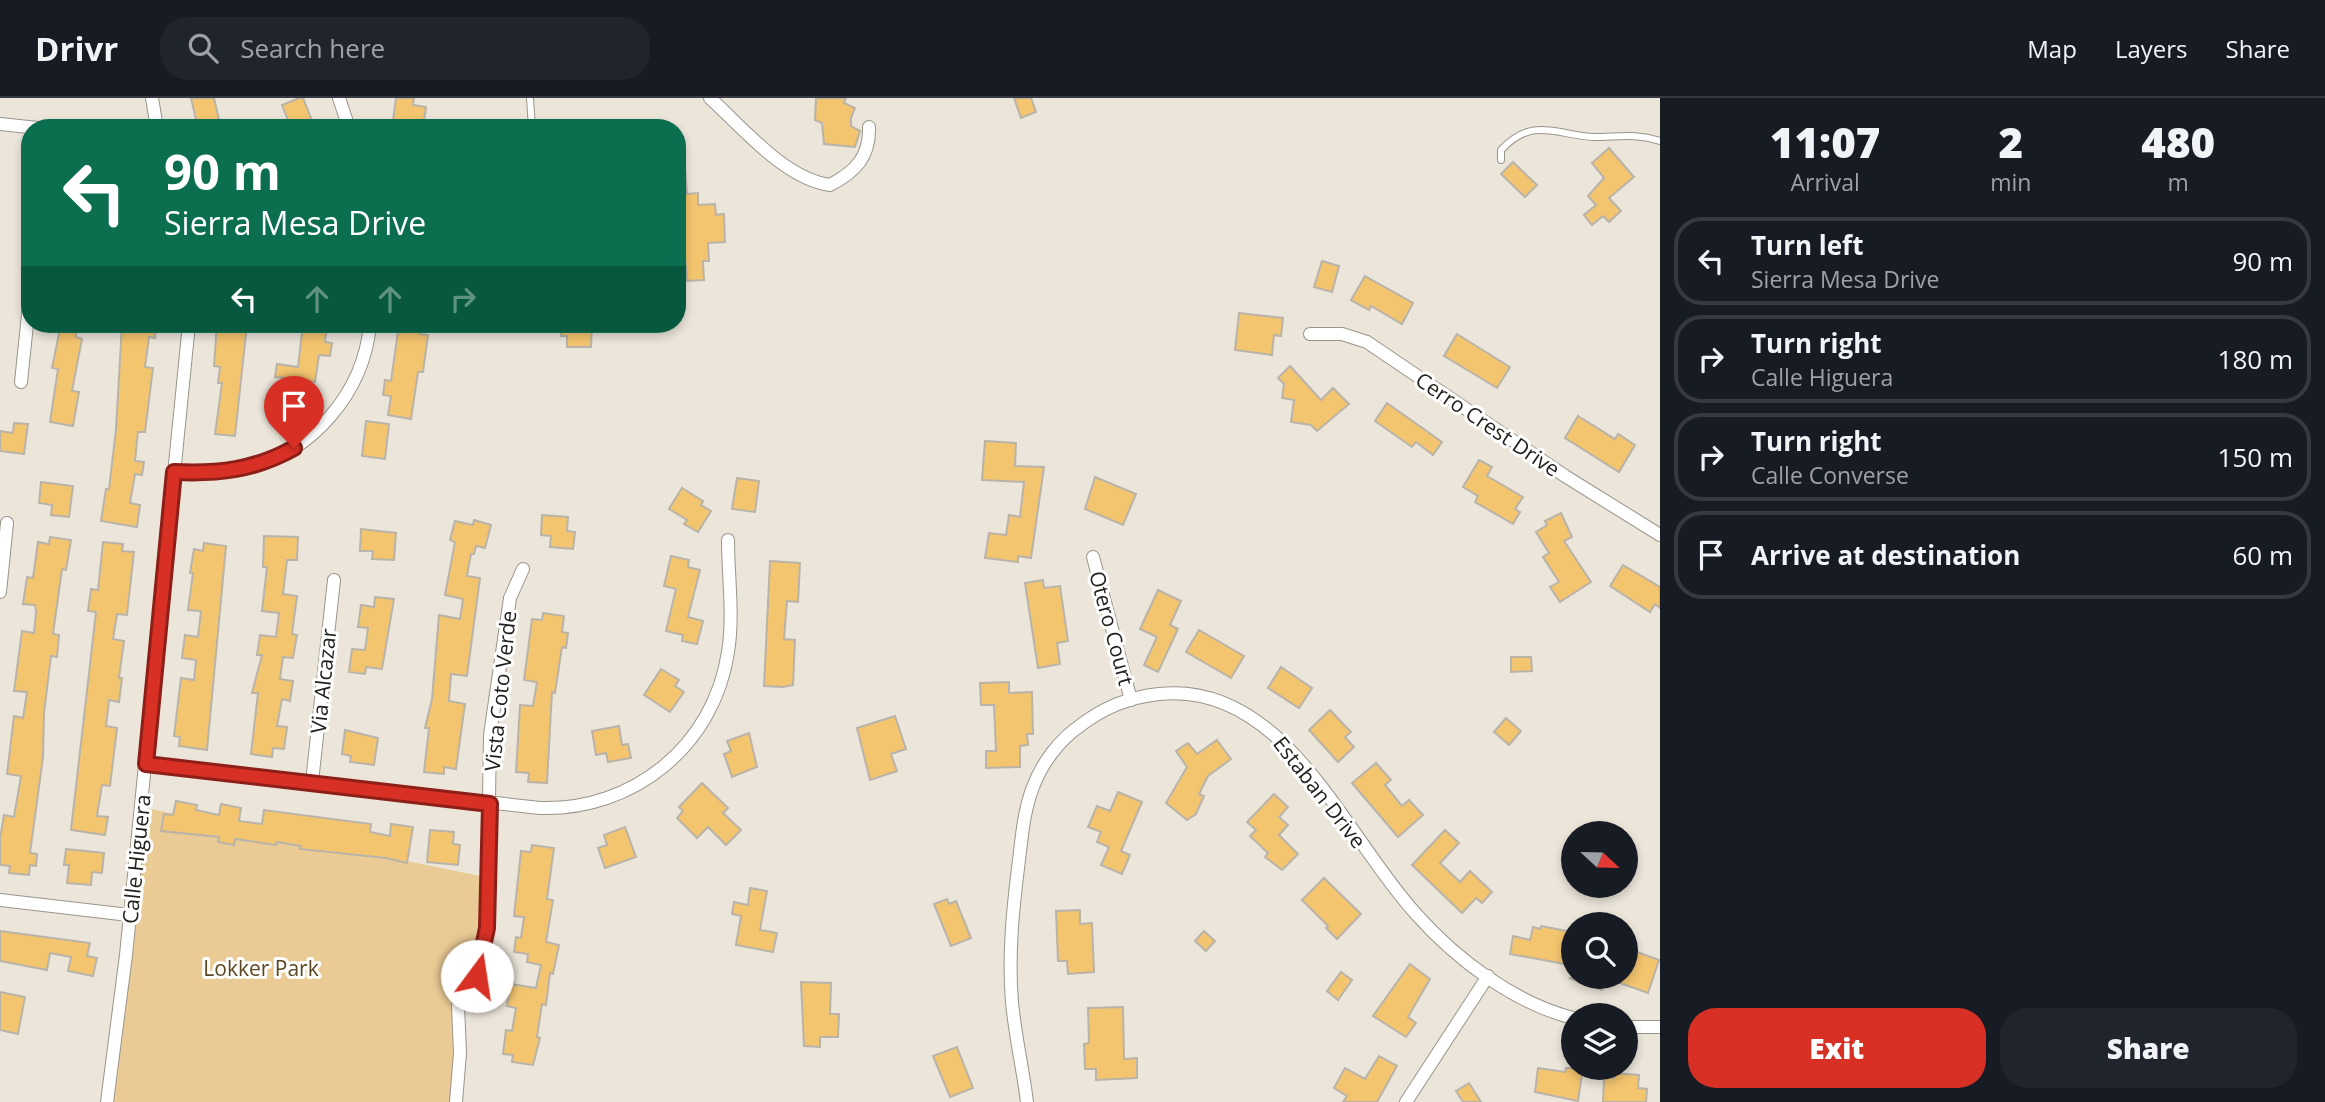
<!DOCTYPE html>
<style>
:root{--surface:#171b24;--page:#20242c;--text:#f1f3f6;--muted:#9ea1a6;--line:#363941;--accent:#d93025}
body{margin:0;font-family:"Open Sans",sans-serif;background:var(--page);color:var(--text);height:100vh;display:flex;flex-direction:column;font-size:26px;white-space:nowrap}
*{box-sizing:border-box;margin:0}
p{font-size:23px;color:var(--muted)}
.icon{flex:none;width:38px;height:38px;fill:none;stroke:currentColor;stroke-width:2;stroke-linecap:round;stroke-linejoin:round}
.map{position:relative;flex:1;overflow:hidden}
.panel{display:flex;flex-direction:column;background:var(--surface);width:665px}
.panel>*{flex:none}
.guide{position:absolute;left:21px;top:21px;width:665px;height:214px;border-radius:28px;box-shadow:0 4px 10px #0003;background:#0b6e4f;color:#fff;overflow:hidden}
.needle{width:46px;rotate:112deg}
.fabs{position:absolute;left:1561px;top:723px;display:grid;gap:14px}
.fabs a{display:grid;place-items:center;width:77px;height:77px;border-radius:50%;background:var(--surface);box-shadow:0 4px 10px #0003;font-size:35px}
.pin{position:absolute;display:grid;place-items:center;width:60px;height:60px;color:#fff;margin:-72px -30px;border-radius:50% 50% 50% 0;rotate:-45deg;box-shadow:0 0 7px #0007}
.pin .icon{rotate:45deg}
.me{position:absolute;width:77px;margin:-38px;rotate:14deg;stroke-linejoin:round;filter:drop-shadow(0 0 5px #0008)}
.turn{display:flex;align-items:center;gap:24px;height:147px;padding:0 28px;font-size:32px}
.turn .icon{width:91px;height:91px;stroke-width:2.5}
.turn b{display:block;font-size:49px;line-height:60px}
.lanes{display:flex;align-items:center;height:66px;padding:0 28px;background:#0003;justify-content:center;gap:35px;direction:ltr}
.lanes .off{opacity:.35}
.eta{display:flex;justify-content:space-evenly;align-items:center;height:119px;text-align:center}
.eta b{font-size:42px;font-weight:800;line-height:49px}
.action{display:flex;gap:14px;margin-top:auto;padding:14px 28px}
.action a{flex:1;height:80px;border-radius:28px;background:var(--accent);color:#fff;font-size:28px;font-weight:800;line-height:80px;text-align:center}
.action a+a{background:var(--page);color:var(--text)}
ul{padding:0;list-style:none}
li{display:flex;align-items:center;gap:21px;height:88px;margin:0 14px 10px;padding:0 14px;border:4px solid var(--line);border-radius:28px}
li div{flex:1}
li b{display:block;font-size:26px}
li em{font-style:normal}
header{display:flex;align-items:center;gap:42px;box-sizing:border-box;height:98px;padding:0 35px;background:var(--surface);border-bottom:2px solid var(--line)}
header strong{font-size:33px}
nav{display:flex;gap:38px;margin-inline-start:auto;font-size:24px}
.search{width:490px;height:63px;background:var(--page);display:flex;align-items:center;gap:18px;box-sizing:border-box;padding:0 24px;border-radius:28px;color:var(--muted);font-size:26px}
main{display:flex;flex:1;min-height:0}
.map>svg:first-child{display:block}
.green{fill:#eacb95}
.building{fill:#f4c56f;stroke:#b9b3a9;stroke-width:2}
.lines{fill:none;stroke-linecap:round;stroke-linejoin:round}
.lane-casing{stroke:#9a958b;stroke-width:8}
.street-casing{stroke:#9a958b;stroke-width:14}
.lane{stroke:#fff;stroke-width:6}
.street{stroke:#fff;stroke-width:12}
.route-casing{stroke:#8d1f18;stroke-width:18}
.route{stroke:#d93025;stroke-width:12}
.labels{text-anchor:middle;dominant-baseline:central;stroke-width:6;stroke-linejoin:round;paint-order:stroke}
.street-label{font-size:21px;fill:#22201c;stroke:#fff}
.park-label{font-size:21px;fill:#5b4722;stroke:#fff}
</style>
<header>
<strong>Drivr</strong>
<div class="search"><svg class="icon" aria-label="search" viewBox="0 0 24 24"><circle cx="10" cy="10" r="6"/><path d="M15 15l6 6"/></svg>Search here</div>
<nav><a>Map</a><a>Layers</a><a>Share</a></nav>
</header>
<main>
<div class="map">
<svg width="1660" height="1004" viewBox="0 0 1660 1004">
<rect width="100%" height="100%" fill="#ebe5da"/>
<polygon class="green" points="141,709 490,780 483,859 458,908 456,1004 107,1004"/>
<g class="building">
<polygon points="191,0 214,0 221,30 198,30"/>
<polygon points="299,0 303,0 315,30 291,30 282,7"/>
<polygon points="396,0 414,0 413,7 426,9 423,30 392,30"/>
<polygon points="816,0 846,0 844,5 855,10 851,20 851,28 860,33 855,49 824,46 822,25 815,22"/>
<polygon points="1014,0 1031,0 1036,14 1021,20"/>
<polygon points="1609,50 1634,79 1609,100 1621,113 1609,124 1603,118 1592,127 1584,117 1596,107 1588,98 1604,80 1592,65"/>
<polygon points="1513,64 1537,87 1525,99 1501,76"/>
<polygon points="677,71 685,71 687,96 698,95 698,107 715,106 716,117 724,116 725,144 708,145 709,163 703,163 704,182 687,183 685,160 677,160"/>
<polygon points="1322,163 1339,168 1332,194 1314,189"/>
<polygon points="1365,178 1413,205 1402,226 1371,208 1369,212 1351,202"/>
<polygon points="1239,215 1283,220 1281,238 1274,237 1272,257 1235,252"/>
<polygon points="61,226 77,226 76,239 82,241 72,293 79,294 73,328 50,324 58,271 52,270"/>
<polygon points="122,226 156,228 155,240 149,239 145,269 153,270 145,334 138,334 135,363 144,364 142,377 135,376 130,405 140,407 137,429 101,423 106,391 109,391 116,331"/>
<polygon points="217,226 247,226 235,338 215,336 222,285 218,285 220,269 214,268"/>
<polygon points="303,226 327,226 325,244 332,245 330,258 319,257 315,284 306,283 303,305 283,302 287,280 275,279 277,266 298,269"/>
<polygon points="399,226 422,226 420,236 428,237 423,274 418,274 411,321 388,317 391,298 383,297 385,282 391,283"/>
<polygon points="562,226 592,226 591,249 567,249 567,238 561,238"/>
<polygon points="1457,236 1510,269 1497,290 1444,258"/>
<polygon points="1290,268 1321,302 1333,290 1349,306 1317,333 1311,327 1291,324 1294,302 1282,300 1284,286 1278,280"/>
<polygon points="1387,305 1442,344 1433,357 1416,344 1412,349 1375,323"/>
<polygon points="1578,318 1615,341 1618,336 1635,347 1619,374 1565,340"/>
<polygon points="366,323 389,326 385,361 362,358"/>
<polygon points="14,325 28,326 24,356 0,353 0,333 13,335"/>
<polygon points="985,343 1016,345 1015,368 1044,369 1031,460 1018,458 1018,464 985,460 989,435 1006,437 1009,417 1020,419 1024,384 982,382"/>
<polygon points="1479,362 1492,369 1487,378 1523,399 1515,411 1520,414 1513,426 1475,404 1478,398 1463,389"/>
<polygon points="1095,379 1136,396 1123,427 1085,411"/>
<polygon points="737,380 759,383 755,414 732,411"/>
<polygon points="41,384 73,388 69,419 51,417 52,407 39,405"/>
<polygon points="682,390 703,403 701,407 711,413 698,434 684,426 687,422 669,411"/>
<polygon points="1561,415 1572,439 1564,443 1591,484 1560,504 1550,489 1559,484 1543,459 1549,455 1536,434 1547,427 1545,423"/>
<polygon points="542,417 568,419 567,433 575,434 573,451 550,449 551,438 541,437"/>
<polygon points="474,422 491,427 485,450 476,448 474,456 471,456 467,478 480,480 467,578 451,576 449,603 465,606 456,671 444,669 444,676 424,674 429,630 425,630 432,601 439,517 460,521 463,501 445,497 455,444 450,442 455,423 473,427"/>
<polygon points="361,431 396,435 394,462 372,461 373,453 360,453"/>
<polygon points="264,438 298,439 297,462 287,462 283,496 297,498 292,536 297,537 293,560 283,559 280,581 293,583 290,603 282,601 277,628 287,629 284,651 273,650 272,659 251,656 258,595 252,595 262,557 257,557 260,537 276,539 279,515 262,513 267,469 263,469"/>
<polygon points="50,439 71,442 66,472 62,471 53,536 59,537 57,559 51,558 44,615 43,659 30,755 37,756 36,768 30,767 29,777 9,775 10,768 0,767 0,740 4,717 14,719 21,678 7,676 14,618 23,620 27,594 14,593 22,533 34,535 36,514 35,507 23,506 27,479 33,480 38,444 49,446"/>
<polygon points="103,444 123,446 122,453 134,454 127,517 117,516 113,541 124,543 119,580 122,580 119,604 109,602 106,628 117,630 110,688 102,687 97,718 108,719 105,737 71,732 96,514 88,513 91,491 98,492"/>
<polygon points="204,445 226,448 207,652 179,648 180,639 174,638 181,580 194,582 196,562 182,560 185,537 198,539 201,513 188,512 193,475 190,475 194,451 203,453"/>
<polygon points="671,458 689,462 688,469 700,472 688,519 703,523 697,546 682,543 683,537 666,533 676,491 664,488"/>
<polygon points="770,463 800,465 798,504 787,503 784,541 795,542 793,587 783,589 764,588"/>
<polygon points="1623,467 1660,489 1660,510 1655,506 1650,514 1610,488"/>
<polygon points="1043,482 1044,490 1060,488 1068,543 1057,545 1060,566 1038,570 1025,485"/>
<polygon points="1158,492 1181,503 1170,527 1178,531 1158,574 1144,567 1157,539 1140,531"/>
<polygon points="375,499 394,501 382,571 366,569 365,576 349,574 352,551 365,552 368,530 358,529 361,507 374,509"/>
<polygon points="543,515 564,518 562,534 568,535 566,550 562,549 555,595 552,594 547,685 528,684 529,675 516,674 520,607 533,608 537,584 524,582 532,521 542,522"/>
<polygon points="1199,532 1244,558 1231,580 1186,554"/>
<polygon points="1511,559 1531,559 1532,573 1511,574"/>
<polygon points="1281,569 1312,590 1299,610 1268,590"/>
<polygon points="661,571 679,582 675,588 684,594 670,614 644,597"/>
<polygon points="1009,584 1009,595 1032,594 1033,636 1027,636 1028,647 1020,648 1020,669 986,670 986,653 996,653 994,607 981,607 980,585"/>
<polygon points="1330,612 1351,634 1345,639 1354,649 1338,664 1309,632"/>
<polygon points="895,618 906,651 891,656 897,673 870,682 857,630"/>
<polygon points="1506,620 1521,633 1509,647 1494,634"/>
<polygon points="619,628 622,647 628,646 631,660 608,664 606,655 596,657 592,633"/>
<polygon points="345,632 378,640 374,667 350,664 351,658 342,656"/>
<polygon points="749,635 757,669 732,679 724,656 731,653 727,643"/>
<polygon points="1217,642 1231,661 1208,678 1199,696 1204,698 1196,716 1187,722 1166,705 1187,669 1176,653 1188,645 1197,656"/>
<polygon points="1376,665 1391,682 1385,687 1402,708 1409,702 1423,717 1398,739 1352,685"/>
<polygon points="702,685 728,710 723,715 741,732 726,747 708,729 697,740 677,720 683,713 679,709"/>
<polygon points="1118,694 1142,704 1121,753 1130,757 1122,776 1101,767 1109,749 1097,744 1101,734 1088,729 1097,708 1110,713"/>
<polygon points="1274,696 1288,709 1279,719 1288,727 1279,737 1298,756 1282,772 1265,759 1268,755 1250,738 1256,732 1247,724"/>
<polygon points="176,703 197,707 196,712 219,717 221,706 241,710 239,723 262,726 264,712 371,726 370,734 390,738 391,726 413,729 407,765 386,760 300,751 301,748 277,744 276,747 235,741 234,747 218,744 219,739 161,733 164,716 173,717"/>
<polygon points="625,729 636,759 605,770 598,750 607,747 604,737"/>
<polygon points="430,732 454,734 453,746 460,747 458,767 427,764"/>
<polygon points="1445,732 1459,745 1440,765 1460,784 1470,773 1492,794 1482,805 1476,800 1462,815 1412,767"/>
<polygon points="532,747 554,750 547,801 553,802 546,844 559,847 553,876 550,875 546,907 542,906 537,939 540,940 533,967 512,964 513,957 503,956 506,932 512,933 516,910 507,908 510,886 536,890 541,867 527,864 528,856 514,854 516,839 521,840 524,819 514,818 521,753 531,754"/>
<polygon points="66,751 104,755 102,775 92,774 91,787 67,785 69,767 64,767"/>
<polygon points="1324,780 1361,816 1337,841 1326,830 1328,828 1302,802"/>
<polygon points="750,790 767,793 760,832 777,835 773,854 736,847 741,818 732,816 734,804 748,807"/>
<polygon points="947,801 949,806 956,803 971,840 951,848 934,806"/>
<polygon points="1080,812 1080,826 1092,825 1094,874 1068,876 1067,863 1058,863 1056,813"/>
<polygon points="1541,828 1572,834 1565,866 1510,856 1513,838 1530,842 1533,829 1540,831"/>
<polygon points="0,833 90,845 87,858 97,860 93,878 68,873 71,859 50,855 47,872 0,863"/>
<polygon points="1204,833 1215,843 1206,853 1195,843"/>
<polygon points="1626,850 1659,862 1648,895 1606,880 1602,892 1569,880 1626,878"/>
<polygon points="1410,866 1430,881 1408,919 1416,925 1406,939 1373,918"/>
<polygon points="1341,874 1352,882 1338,902 1327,893"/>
<polygon points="801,884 831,885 830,916 839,916 838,939 820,939 820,949 804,948"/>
<polygon points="0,894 25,899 18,936 0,932"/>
<polygon points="1123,909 1124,961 1137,960 1137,980 1096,982 1096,971 1085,971 1084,946 1089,945 1088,910"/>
<polygon points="957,949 973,990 950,999 933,958"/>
<polygon points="1379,958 1397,968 1377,1004 1343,1004 1347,998 1334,990 1345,970 1365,981"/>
<polygon points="1538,970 1565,974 1566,970 1583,970 1578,1003 1535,994"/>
<polygon points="1614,975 1639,977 1638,990 1647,991 1646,1004 1603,1004 1604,980 1614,980"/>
<polygon points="1469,985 1481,1004 1463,1004 1456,993"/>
</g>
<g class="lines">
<defs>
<g id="lane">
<polyline points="530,0 532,30"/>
<path d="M1501,62V52C1533,17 1559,38 1594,39C1618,39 1636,35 1660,43"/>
</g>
<g id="street">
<polyline points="152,0 157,30"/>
<polyline points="339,0 349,30"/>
<path d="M710,0C743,30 785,81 830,87C855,74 870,59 869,29"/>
<polyline points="0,26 38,30"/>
<polyline points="1310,236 1342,236 1367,244 1565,378 1660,437"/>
<polyline points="21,284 30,197"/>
<path d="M174,374C198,375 221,376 244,371C312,355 364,295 370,226"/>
<polyline points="1093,459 1131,602"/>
<polyline points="0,494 7,425"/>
<path d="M146,666L540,710C633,713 714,648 728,554C734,517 728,479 728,442"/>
<polyline points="312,684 334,482"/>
<polyline points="0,802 129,817"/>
<polyline points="1626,929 1660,929"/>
<polyline points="107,1004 126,857 189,226"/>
<polyline points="456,1004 460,955 458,908 477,878 487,830 490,637 510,500 523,471"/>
<path d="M1027,1004C1023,971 1015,938 1012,904C1008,856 1013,810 1019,762C1022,737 1024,712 1033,689C1042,665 1059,642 1081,627C1103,610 1131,599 1159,596C1284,582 1345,739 1416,816C1456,861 1514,905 1573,920"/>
<polyline points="1406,1004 1488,878"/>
</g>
</defs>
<use href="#lane" class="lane-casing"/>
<use href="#street" class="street-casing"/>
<use href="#lane" class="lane"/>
<use href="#street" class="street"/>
</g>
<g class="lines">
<defs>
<path id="route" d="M294,350C255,372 218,376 174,374L146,666L490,706L487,830L477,878"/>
</defs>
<use href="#route" class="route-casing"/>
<use href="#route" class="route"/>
</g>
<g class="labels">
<g class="street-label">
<text transform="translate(1488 326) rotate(34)">Cerro Crest Drive</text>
<text transform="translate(1112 530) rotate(75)">Otero Court</text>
<text transform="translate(323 583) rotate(-84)">Via Alcazar</text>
<text transform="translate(500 593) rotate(-84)">Vista Coto Verde</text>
<text transform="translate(1320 694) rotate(52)">Estaban Drive</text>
<text transform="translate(136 761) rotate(-84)">Calle Higuera</text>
</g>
<g class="park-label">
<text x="261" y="870">Lokker Park</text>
</g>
</g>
</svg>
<div class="fabs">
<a><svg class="needle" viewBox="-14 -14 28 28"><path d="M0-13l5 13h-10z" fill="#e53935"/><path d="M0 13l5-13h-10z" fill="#9ea1a6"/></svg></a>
<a><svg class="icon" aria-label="search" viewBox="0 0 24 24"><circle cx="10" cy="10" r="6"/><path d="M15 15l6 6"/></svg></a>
<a><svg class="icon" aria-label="layers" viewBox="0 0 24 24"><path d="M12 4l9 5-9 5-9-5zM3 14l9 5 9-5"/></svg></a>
</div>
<div class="pin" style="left:294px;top:350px;background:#d93025"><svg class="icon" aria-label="arrive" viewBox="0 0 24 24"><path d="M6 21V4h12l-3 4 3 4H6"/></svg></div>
<svg class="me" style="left:477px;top:878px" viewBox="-20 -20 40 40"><circle r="19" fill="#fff"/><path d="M0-13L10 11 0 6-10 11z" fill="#d93025"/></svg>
<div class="guide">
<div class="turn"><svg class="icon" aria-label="left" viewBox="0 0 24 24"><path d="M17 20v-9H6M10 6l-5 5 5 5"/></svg><div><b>90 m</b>Sierra Mesa Drive</div></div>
<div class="lanes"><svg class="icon" aria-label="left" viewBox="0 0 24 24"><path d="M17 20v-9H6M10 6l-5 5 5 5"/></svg><svg class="icon off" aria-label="ahead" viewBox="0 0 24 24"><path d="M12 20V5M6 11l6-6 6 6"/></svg><svg class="icon off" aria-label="ahead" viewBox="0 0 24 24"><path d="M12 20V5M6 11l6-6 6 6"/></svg><svg class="icon off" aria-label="right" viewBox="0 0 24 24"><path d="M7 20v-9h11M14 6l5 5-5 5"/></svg></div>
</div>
</div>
<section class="panel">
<div class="eta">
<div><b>11:07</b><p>Arrival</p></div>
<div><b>2</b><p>min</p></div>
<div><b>480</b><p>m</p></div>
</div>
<ul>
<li><svg class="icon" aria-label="left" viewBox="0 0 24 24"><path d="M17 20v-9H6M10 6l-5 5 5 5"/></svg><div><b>Turn left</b><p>Sierra Mesa Drive</p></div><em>90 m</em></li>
<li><svg class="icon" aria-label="right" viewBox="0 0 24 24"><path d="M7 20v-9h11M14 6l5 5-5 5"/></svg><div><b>Turn right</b><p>Calle Higuera</p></div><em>180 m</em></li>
<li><svg class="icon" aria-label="right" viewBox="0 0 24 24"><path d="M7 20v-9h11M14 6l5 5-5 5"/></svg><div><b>Turn right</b><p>Calle Converse</p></div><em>150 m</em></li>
<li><svg class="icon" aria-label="arrive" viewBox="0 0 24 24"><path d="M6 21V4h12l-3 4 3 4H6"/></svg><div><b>Arrive at destination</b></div><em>60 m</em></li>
</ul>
<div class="action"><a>Exit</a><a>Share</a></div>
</section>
</main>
